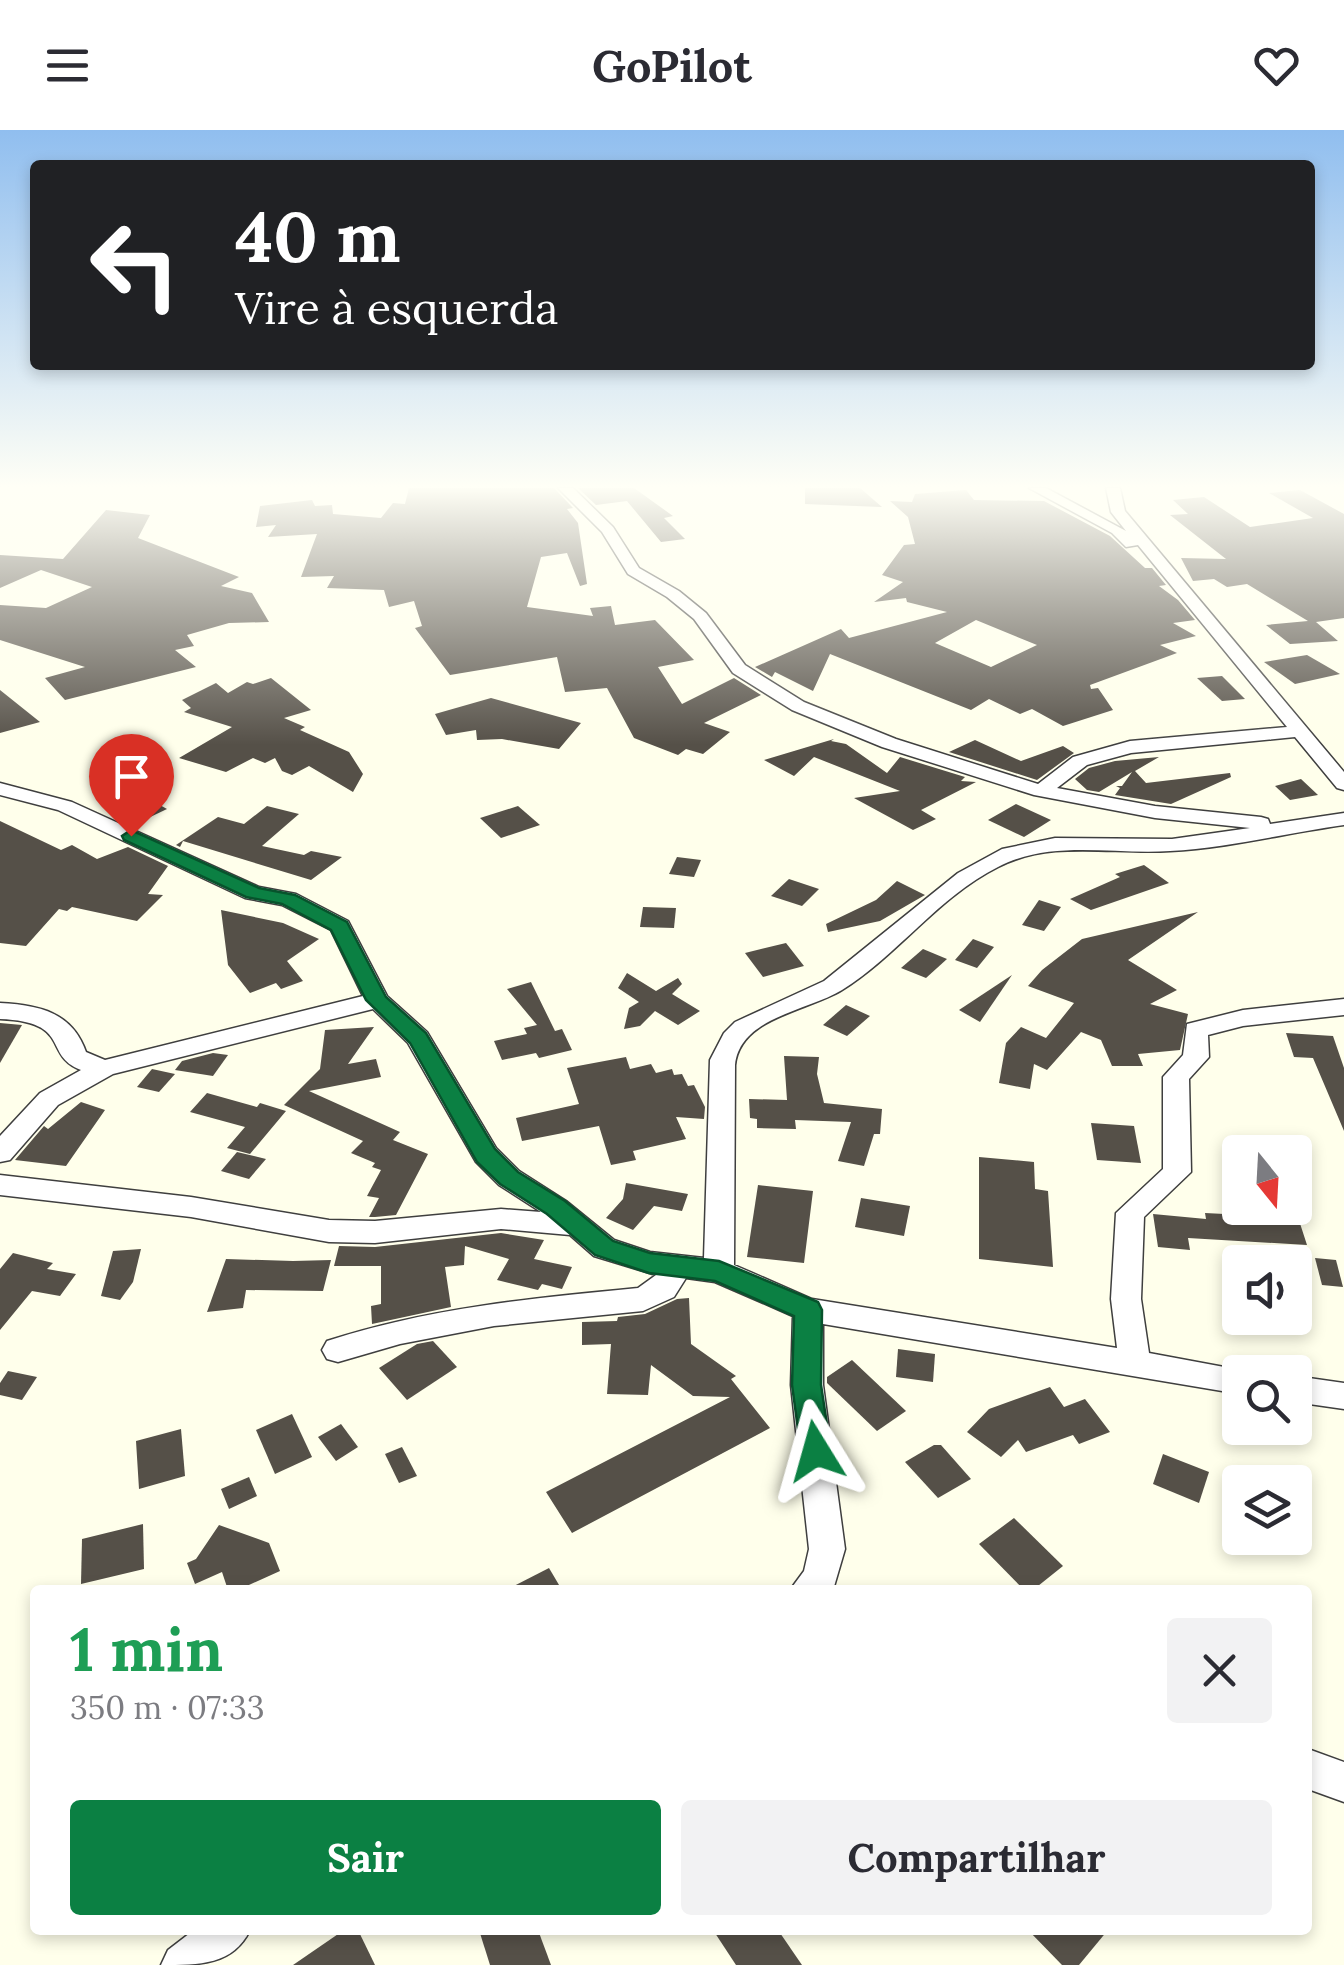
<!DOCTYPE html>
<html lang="pt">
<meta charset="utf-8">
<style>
:root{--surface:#fff;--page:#f2f2f3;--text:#2b2b33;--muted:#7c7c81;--accent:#0b8043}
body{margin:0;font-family:Lora,serif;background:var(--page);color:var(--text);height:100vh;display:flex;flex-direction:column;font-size:38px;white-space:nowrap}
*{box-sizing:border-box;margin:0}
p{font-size:32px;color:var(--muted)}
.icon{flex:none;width:55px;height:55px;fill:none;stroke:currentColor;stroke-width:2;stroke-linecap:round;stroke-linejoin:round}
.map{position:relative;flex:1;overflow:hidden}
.drawer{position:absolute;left:30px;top:1455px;width:1282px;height:350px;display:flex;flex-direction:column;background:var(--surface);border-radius:10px;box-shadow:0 5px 15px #0003}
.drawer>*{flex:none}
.hud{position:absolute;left:30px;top:30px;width:1285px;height:210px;border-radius:10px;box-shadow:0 5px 15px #0003;background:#202124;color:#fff;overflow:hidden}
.needle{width:65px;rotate:162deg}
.buttons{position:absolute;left:1222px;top:1005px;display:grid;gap:20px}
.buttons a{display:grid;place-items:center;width:90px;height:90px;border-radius:10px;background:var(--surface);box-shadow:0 5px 15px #0003;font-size:50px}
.pin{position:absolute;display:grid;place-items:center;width:85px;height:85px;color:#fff;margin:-102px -42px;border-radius:50% 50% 50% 0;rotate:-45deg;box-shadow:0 0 10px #0007}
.pin .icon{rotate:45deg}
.me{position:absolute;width:110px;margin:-55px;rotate:352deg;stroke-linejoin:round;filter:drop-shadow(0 0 8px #0008)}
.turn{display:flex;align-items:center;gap:35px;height:210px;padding:0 40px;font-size:45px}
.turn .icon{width:130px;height:130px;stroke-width:2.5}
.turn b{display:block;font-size:70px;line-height:85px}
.round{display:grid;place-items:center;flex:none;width:105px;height:105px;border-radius:10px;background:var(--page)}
.head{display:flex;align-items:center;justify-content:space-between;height:170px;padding:0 40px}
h1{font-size:60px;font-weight:700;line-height:75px;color:#1e9e55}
.button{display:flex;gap:20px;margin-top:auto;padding:20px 40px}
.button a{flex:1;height:115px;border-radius:10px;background:var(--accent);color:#fff;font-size:40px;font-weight:700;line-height:115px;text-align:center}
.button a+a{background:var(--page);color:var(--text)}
header{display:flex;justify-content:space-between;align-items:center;height:130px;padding:0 40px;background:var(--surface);font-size:45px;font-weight:700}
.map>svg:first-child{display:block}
.building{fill:#555048;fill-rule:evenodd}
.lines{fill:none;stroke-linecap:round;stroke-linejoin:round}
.minor-casing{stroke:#3f3f3f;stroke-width:3}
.minor{fill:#fff;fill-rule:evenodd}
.route{fill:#0b8043;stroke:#07532c;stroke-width:2.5}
</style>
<header><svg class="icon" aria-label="menu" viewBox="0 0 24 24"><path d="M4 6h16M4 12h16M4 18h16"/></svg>GoPilot<svg class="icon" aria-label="heart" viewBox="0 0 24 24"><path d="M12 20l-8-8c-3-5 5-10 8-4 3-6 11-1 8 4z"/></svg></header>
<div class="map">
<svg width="1344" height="1835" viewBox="0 0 1344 1835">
<rect width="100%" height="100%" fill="#ffffeb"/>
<g class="building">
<polygon points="409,358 554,358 573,378 567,379 578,393 587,454 580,456 567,423 541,427 527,477 593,486 590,478 611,476 615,495 655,490 694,530 658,537 682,574 734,548 761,565 704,593 730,602 703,624 686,619 678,625 634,608 607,558 565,562 557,527 450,545 415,498 422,496 414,471 389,477 384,460 327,458 334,446 301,447 317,404 268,407 276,395 256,397 260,376 312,370 315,376 332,375 333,384 381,388 393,373 405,374"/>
<polygon points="578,358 634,358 673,386 664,388 685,409 661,412 627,371 596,375"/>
<polygon points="805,358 860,358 882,377 805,374"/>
<path d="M966,360L974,370L1044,371L1110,406L1145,438H1152L1166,455L1159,456L1178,470L1195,490L1173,493L1196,506L1160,515L1177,523L1090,555L1091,559L1098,558L1113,580L1063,596L1032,579L1020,584L989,569L971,580L830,524L813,561L775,542L772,547L755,537L841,499L849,508L947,482L907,472L906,468L874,472L903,452L882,445L904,415L915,414L908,387L890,371L912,372L915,364ZM976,490L1037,515L991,537L935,513Z"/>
<polygon points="1300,360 1344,384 1344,488 1316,492 1338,511 1290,514 1266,495 1308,491 1247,454 1227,457 1214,449 1193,451 1181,428 1226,429 1170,385 1188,384 1173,370 1204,367 1250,397 1313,388 1269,363"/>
<polygon points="106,380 150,385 138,408 239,447 221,456 252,463 269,492 229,493 187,505 194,516 175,520 196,537 65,570 45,548 85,537 0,510 0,475 46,478 92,457 41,440 0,458 0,425 63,429"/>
<polygon points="1307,525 1340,544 1295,554 1264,532"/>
<polygon points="1222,546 1245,569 1222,571 1197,548"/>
<polygon points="271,548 311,580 284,588 305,597 300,600 349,622 363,644 353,662 309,636 292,645 282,641 275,628 265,633 253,628 226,642 179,628 232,597 184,582 191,578 182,570 216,553 228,563 247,552 253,554"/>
<polygon points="0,560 40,592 0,603"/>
<polygon points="491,568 581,593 559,619 502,609 477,610 476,600 446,605 435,584"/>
<polygon points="834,609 831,611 846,614 887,643 900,627 965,647 961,651 976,652 921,680 936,689 913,700 854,668 900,661 814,627 794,646 764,630"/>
<polygon points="975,610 1021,631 1063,616 1074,623 1037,650 949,622"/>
<polygon points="1159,627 1135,641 1146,653 1230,643 1231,647 1171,674 1115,665 1120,658 1116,656 1122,656 1132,642 1099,662 1087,660 1075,649 1089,638 1115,631"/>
<polygon points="1301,649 1318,665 1290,670 1275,656"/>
<polygon points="142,665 167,679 146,689 121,675"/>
<polygon points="1016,674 1051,690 1024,707 988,690"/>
<polygon points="267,676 299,684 262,716 304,725 311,721 342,727 311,750 183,711 180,717 176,715 218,687 244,694"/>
<polygon points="518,676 540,695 501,708 480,688"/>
<polygon points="0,691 61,720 72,715 97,729 128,717 168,736 148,764 163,765 137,791 72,777 67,781 59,779 26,816 0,813"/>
<polygon points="677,727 701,730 694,747 669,744"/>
<polygon points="1144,735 1169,753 1091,780 1070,769 1120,747 1115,744"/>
<polygon points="789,749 819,759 802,776 771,766"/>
<polygon points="897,751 925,765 880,791 828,802 826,794 876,770"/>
<polygon points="1039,770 1061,777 1044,801 1022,795"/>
<polygon points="643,777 676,778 674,798 640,797"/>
<polygon points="221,780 283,793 319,809 287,831 303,851 281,859 276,853 250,863 228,835"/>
<polygon points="1198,782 1128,830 1177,860 1150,874 1188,884 1180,920 1138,924 1143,936 1112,936 1101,910 1081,902 1047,940 1034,934 1030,959 999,953 1006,913 1021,897 1046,908 1074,873 1028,856 1042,840 1082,809"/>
<polygon points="973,809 994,817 977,838 955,830"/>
<polygon points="786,813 804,836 763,847 745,823"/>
<polygon points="923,819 947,829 926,848 901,838"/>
<polygon points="627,843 656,861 678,848 682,854 672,864 700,881 678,895 655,881 640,896 624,899 629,878 639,872 618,858"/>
<polygon points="1012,845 980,892 959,880"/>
<polygon points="531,852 555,901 562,899 572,920 539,928 536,923 502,930 494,911 527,904 524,898 537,895 507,859"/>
<polygon points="846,875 870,886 847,906 823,895"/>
<polygon points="0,893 22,895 0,933"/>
<polygon points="374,897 348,934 376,929 381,947 309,961 400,1002 393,1010 428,1024 396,1085 375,1087 369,1087 379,1068 367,1066 381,1040 372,1037 375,1033 351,1023 363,1011 284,975 320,939 325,900"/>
<polygon points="1286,903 1333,906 1344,938 1344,1001 1313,928 1294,927"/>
<polygon points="213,923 228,925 213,946 175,940 182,931"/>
<polygon points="784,926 819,927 817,944 824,973 882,979 880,1004 874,1004 864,1036 838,1031 851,992 795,990 796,999 757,998 757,989 750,988 749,969 787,970"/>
<polygon points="626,927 630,939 651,934 656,943 672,939 674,945 682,944 688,956 694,955 705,977 704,989 676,987 686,1009 633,1021 636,1030 611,1035 599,996 522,1011 516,988 579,974 567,938"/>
<polygon points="152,939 175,944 159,962 137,957"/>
<polygon points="207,963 257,977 260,973 286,981 250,1024 227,1018 245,997 190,982"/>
<polygon points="81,972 105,980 66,1036 15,1030 44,996 48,999"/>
<polygon points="1091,993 1134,996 1141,1033 1097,1030"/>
<polygon points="237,1022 266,1029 249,1049 221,1041"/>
<polygon points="979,1027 1034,1032 1035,1059 1048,1061 1053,1137 979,1129"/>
<polygon points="626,1053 688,1064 682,1081 654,1076 633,1100 606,1088 623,1069"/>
<polygon points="758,1055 813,1061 804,1133 747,1127"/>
<polygon points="861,1068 910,1076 904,1106 855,1097"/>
<polygon points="1242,1078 1295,1078 1307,1115 1188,1108 1190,1120 1158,1117 1153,1084 1206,1089 1205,1083 1244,1085"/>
<polygon points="501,1103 544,1110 534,1129 572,1137 562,1159 542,1154 538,1160 497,1150 509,1129 465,1116 464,1135 445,1137 451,1177 372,1194 371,1176 381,1174 381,1136 334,1136 339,1116 375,1117"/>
<polygon points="141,1119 133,1152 120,1170 101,1166 113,1121"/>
<polygon points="13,1123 53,1133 47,1139 76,1144 60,1166 32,1161 0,1200 0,1139"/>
<polygon points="1315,1128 1336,1130 1343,1157 1322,1155"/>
<polygon points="226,1129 293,1131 331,1130 323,1161 246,1160 243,1178 207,1182"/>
<polygon points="689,1168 691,1214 736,1246 731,1249 770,1298 572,1403 546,1362 730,1267 693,1266 651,1235 648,1265 607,1264 611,1214 582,1215 582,1192 617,1191 618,1187 645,1184 677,1169"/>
<polygon points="433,1211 457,1237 407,1270 379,1238 417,1214"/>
<polygon points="898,1219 935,1224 933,1252 896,1247"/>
<polygon points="852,1230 906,1281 877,1301 827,1253 827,1247"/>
<polygon points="8,1241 37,1247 22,1270 0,1265 0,1253"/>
<polygon points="1050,1257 1064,1277 1085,1269 1110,1302 1079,1314 1073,1305 1026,1322 1018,1310 1001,1327 967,1302 989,1279"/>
<polygon points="292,1284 312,1327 275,1344 256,1300"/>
<polygon points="341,1294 358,1317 336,1331 318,1307"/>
<polygon points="181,1299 185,1346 139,1359 136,1311"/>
<polygon points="934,1315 941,1315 971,1349 938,1368 905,1332"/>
<polygon points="402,1317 417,1346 399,1353 385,1324"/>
<polygon points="1163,1324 1209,1342 1199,1373 1153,1354"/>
<polygon points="249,1347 257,1366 229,1379 221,1359"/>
<polygon points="1014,1388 1063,1436 1033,1460 1024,1460 979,1414"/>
<polygon points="143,1394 144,1439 81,1454 82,1409"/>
<polygon points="219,1395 269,1413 280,1441 238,1460 228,1460 222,1442 195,1454 187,1433 196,1429"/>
<polygon points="549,1438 562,1460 506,1460"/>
<polygon points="344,1800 358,1800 375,1835 293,1835"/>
<polygon points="479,1800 538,1800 551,1835 490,1835"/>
<polygon points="713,1800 778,1800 802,1835 736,1835"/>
<polygon points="1028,1800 1108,1800 1079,1835 1062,1835"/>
</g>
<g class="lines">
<defs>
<g id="minor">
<path d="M558,358H573L613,397L639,438L679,461L706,483L745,535L804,572L896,609L1038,654L1073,627L1130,611L1287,597L1138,415L1126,417L1112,403L1029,358H1046L1126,401L1111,382L1106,358H1120L1125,381L1344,642V660L1337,658L1295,607L1131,623L1087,635L1057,658L1155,676L1261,687L1268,689L1270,694L1344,683V695C1286,703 1229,718 1170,721C1112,725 1052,709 998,737C938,767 898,825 842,860C808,881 740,887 735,935L734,1135L812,1169L1117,1218L1111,1169L1116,1083L1163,1039V947L1183,925L1187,894L1243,880L1344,869V885L1243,896L1208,905L1209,927L1189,949L1191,1042L1144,1087L1141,1169L1149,1223L1251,1242H1240V1264L823,1194V1255L845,1419L833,1460H790L804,1441L809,1419L791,1255L793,1186L715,1152L686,1148L674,1167L643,1181L494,1196L400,1214L338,1232L327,1229L322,1220L327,1211C428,1178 533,1168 638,1158L656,1145L594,1126L570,1105L501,1099L375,1113L329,1112L191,1087L0,1065V1045L191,1067L329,1090L375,1091L501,1079L541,1082L499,1055L476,1032L408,913L373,879L113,944L58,975L10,1030L0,1032V1006L40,963L81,940C42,925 73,892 0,889V873C39,875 72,882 86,922L105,930L363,866L331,800L282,775L245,768L58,680L0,665V653L72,672L259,757L296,764L348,791L387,866L427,902L496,1018L519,1041L566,1071L614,1110L650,1122L704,1128L710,930L724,903L735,892L824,851L958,743L1002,719L1055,708L1172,709L1250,698L1155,688L1034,665L882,617L792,580L733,543L694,489L667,467L628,444L602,402Z"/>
<polygon points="1295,1246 1344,1253 1344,1279 1295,1272"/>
<polygon points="1308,1619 1344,1632 1344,1672 1308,1659"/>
<path d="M194,1800H250C233,1835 200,1835 161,1835L168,1820Z"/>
</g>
</defs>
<use href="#minor" class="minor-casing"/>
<use href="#minor" class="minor"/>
</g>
<linearGradient id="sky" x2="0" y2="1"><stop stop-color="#90beef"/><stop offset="0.58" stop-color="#fffff6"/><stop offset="1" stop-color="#fffff6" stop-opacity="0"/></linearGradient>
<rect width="1344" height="615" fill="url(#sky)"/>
<polygon class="route" points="131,700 259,758 295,765 347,792 386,867 426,903 495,1019 518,1042 565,1071 613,1111 650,1123 719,1131 818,1172 822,1180 821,1255 831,1321 827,1330 816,1334 806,1330 801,1321 792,1255 794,1186 715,1151 649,1143 595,1125 547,1084 500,1054 477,1032 410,913 366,870 331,800 282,774 246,767 124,710 122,706"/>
</svg>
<div class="buttons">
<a><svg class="needle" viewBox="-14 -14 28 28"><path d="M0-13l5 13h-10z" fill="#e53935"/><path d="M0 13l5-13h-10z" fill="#7c7c81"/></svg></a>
<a><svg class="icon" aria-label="sound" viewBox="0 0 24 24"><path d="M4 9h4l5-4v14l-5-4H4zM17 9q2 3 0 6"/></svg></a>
<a><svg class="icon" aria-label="search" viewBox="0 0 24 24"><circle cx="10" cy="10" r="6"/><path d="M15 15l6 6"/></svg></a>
<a><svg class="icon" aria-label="layers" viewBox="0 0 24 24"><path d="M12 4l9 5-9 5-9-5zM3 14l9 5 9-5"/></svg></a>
</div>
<div class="pin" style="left:131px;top:706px;background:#d93025"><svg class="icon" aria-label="arrive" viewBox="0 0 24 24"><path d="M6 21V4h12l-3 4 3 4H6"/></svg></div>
<svg class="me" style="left:816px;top:1321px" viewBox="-20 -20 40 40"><path d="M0-17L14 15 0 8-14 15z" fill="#0b8043" stroke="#fff" stroke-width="4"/></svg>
<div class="hud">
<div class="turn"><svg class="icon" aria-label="left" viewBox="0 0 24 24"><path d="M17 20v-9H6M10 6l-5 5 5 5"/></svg><div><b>40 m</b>Vire à esquerda</div></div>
</div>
<section class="drawer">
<div class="head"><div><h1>1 min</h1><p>350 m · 07:33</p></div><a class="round"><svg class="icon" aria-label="close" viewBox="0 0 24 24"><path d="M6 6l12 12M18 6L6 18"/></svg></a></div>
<div class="button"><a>Sair</a><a>Compartilhar</a></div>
</section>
</div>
